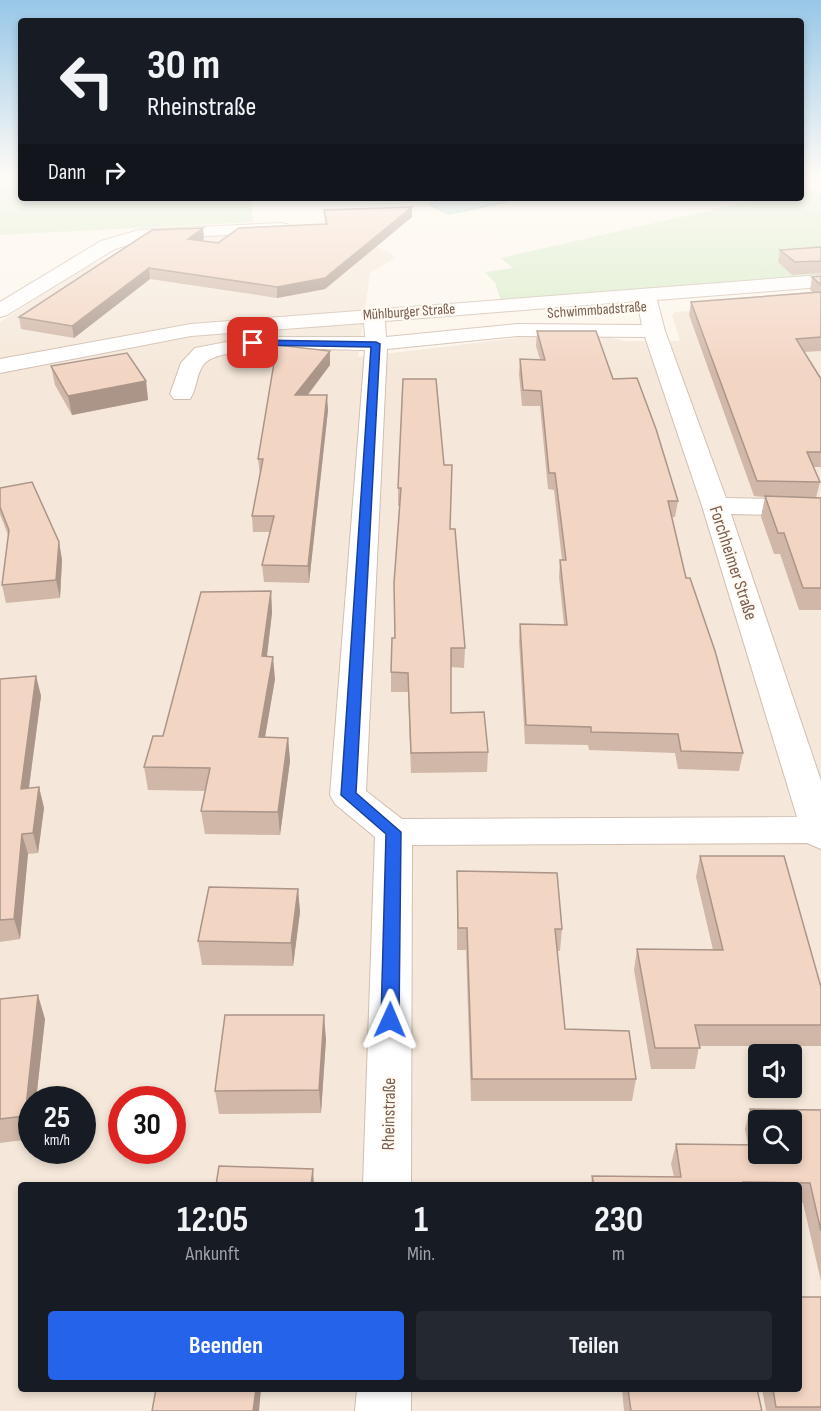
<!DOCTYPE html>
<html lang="de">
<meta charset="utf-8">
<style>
:root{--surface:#171b24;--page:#242831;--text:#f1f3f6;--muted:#9ea1a6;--accent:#2563eb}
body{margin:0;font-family:"Sofia Sans Condensed",sans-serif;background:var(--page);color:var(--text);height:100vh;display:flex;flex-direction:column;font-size:22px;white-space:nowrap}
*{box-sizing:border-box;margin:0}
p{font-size:20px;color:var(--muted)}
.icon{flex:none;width:33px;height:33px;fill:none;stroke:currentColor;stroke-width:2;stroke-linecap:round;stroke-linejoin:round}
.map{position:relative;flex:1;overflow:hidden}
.side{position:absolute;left:18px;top:1182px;width:784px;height:210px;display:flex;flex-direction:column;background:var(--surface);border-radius:6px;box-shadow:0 3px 9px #0003}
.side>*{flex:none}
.banner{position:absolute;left:18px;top:18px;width:786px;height:183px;border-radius:6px;box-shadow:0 3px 9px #0003;background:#171b24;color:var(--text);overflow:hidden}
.buttons{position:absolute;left:748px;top:1044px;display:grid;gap:12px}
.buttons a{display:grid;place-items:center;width:54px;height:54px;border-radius:6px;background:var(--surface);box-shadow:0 3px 9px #0003;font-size:30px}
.speed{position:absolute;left:18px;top:1086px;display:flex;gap:12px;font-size:30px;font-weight:700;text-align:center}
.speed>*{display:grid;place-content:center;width:78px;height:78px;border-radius:50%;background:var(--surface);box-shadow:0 3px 9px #0003;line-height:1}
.speed small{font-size:15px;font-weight:400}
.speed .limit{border:9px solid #d22;background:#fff;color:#111}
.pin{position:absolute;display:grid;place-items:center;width:51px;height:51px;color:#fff;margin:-26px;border-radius:12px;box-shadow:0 3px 9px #0006}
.me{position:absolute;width:66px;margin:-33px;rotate:1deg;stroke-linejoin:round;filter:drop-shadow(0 0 4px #0008)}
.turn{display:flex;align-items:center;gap:21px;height:126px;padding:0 30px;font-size:27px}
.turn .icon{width:78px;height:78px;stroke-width:2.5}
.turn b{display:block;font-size:42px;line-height:51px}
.then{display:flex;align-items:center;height:57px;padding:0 30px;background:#0003;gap:12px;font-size:22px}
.eta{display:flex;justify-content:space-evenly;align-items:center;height:102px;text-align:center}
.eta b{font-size:36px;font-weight:700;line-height:42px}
.button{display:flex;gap:12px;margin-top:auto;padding:12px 30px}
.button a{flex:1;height:69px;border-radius:6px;background:var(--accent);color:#fff;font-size:24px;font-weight:700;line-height:69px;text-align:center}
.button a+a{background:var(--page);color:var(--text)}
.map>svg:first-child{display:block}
.residential{fill:#f5e8da;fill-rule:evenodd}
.green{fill:#d8ecc9}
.water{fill:#bfe3e8;stroke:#a5d3da;stroke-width:1.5}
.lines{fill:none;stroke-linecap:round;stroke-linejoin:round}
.minor-casing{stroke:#d1beb0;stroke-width:2}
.minor{fill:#fff;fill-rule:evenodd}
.wall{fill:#d1b7a8}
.shaded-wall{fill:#aa9588}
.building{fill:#f3d5c3;stroke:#aa9588;stroke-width:1.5;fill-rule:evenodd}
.route{fill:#2563eb;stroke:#184099;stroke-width:1.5}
.labels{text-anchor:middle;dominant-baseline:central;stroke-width:4.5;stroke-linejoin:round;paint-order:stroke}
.far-street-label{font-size:15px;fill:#7a5c4d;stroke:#fffaf3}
.street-label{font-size:18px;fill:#7a5c4d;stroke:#fffaf3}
</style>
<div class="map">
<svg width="821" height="1411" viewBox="0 0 821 1411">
<rect width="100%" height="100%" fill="#fdf6ec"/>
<path class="residential" d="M306,232L361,238L396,257L370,273L358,357L516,338L602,336L627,341H680L672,315L675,312L821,299V1411H0V322L79,271L150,238ZM759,1054H792V1088H759ZM32,1100H82V1150H32ZM122,1100H172V1150H122ZM759,1120H792V1154H759ZM21,1185H800V1389H21Z"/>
<g class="green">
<polygon points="0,175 21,175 21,198 251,198 253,222 0,235"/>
<polygon points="807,188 821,195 821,276 501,300 495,283 485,272 513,268 501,258 765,198 801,198 801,190"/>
</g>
<polygon class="water" points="444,198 497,198 506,202 449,214 429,204"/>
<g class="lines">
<defs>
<g id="minor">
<polygon points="281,223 287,224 290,228 287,232 146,239 115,249 7,315 0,317 0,302 101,241 139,230"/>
<path d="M821,275V287L657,300L665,331L726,498L821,500V516L731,514L821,781V849L807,843L412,845L411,1185H363L375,837L335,804L330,795L365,350C336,350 220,343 204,364C196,374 197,389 190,399H174L170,394L181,363L195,348L253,337H365L364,323L191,336L0,373V359L191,324ZM637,301L642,325L517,324L386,337L385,321ZM517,336L645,337L702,506L797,817L402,819L366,791L387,349Z"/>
<polygon points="357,1389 411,1389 411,1411 355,1411"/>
</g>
</defs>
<use href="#minor" class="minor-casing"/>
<use href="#minor" class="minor"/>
</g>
<g class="wall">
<polygon points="412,207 412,217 325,289 277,298 150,279 74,338 21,329 19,317 203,228 204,239 201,241 218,243 325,224 324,210"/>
<polygon points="821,247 821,273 792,275 778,262 780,250"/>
<polygon points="821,276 821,351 804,352 821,379 821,467 813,467 820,482 816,498 821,498 821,610 799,610 780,554 774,554 761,517 765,497 754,496 689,315 691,302 812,292 810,290 812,277"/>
<polygon points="537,331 613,379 678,501 675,517 672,517 686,578 743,753 739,771 678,769 675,753 589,750 588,745 525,744 519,641 520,624 564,625 559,577 560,560 562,560 554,490 548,489 540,406 522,406 519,374 520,359 540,359 536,346"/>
<polygon points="330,351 330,365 308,395 328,410 309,583 264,582 262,565 270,532 253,532 252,516 260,475 258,459"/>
<polygon points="51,366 146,381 148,400 72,415 55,385"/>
<polygon points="403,379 450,529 465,648 464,668 451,667 451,713 488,752 487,772 411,773 408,692 391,692 391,672 395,638 400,506 398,506 398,488"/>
<polygon points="0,488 59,542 62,560 60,598 6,603 2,585 8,535 0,514"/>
<polygon points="271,591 272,613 267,657 275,679 265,737 288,738 290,761 280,835 205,834 201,811 206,791 148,790 144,767"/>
<polygon points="36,676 41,696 29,788 39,787 44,808 38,853 28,854 20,939 0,942 0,679"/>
<polygon points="700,856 821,987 821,1046 699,1046 695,1069 651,1069 634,970 637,949 713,950 696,877"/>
<polygon points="457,871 562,929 560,951 557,951 565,1029 636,1079 632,1101 471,1101 466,950 457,950"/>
<polygon points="298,889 300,912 293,966 202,965 198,941"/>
<polygon points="0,999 45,1019 36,1100 32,1100 32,1139 0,1143"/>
<polygon points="326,1039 321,1113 219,1114 215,1091"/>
<polygon points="750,1109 821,1110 821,1281 803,1203 800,1203 800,1185 591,1185 592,1176 674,1177 671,1164 676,1144 748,1145 745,1129"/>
<polygon points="821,1297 821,1411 766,1411 762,1389 800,1389"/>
<polygon points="475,1389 585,1389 585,1390"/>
<polygon points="622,1389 757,1389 762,1411 624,1411"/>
</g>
<g class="shaded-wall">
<polygon points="412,207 412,217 325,289 277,298 277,287"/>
<polygon points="203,228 204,239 189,250 188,239"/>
<polygon points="149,268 150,279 74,338 72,326"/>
<polygon points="330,351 330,365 296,410 295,395"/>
<polygon points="146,381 148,400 72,415 68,396"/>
<polygon points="327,395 328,410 309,583 308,566"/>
<polygon points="59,542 62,560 60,598 56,580"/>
<polygon points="271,591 272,613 264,679 262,656"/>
<polygon points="273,657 275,679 261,760 259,737"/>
<polygon points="36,676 41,696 26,809 21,789"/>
<polygon points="288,738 290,761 280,835 278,812"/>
<polygon points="39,787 44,808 38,853 33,833"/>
<polygon points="22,834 28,854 20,939 14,919"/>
<polygon points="298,889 300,912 293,966 291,943"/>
<polygon points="38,995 45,1019 36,1100 32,1100 32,1137 25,1116"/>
<polygon points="324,1015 326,1039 321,1113 319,1090"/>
<polygon points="313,1169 314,1185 311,1185"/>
<polygon points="256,1389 261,1389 259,1411 253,1411"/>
</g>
<g class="building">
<polygon points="412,207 325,278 277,287 149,268 72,326 19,317 152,230 203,228 188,239 218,243 239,228 327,224 324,210"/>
<polygon points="821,247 821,261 795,262 780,250"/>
<polygon points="821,276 821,285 812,277"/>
<polygon points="821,292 821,337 796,339 821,379 821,452 807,452 820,482 757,481 691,302"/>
<polygon points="537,331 596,331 613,379 637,378 656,429 678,501 668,501 686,578 690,578 715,651 743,753 681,751 678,734 591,732 591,727 526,725 520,624 567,625 560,560 566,560 555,473 549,473 541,391 523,390 520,359 545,360"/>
<polygon points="277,345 330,351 295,395 327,395 308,566 262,565 274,516 252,516 263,459 258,459"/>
<polygon points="127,353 146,381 68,396 51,366"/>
<polygon points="403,379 436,379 444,465 452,465 450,529 455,529 465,648 451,648 451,713 484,712 488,752 411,753 408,673 391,672 392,638 395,638 394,583 401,488 398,488"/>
<polygon points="32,482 59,542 56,580 2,585 9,530 0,507 0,488"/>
<polygon points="765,496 821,498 821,588 803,588 784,533 778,533"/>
<polygon points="271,591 262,656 273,657 259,737 288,738 278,812 201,811 210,768 144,767 153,736 163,736 201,592"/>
<polygon points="36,676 21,789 39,787 33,833 22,834 14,919 0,920 0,679"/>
<polygon points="700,856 784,856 821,987 821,1025 695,1025 700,1048 655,1048 637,949 723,950"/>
<polygon points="457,871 557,873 562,929 555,929 565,1029 629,1031 636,1079 472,1079 467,928 458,928"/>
<polygon points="209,887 298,889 291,943 198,941"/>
<polygon points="38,995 25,1116 0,1119 0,999"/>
<polygon points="225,1015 324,1015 319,1090 215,1091"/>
<path d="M750,1109L821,1110V1231L810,1183L743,1182V1185H594L592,1176L681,1177L676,1144L758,1145ZM759,1120H792V1154H759Z"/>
<polygon points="219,1166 313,1169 311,1185 216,1185"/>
<polygon points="800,1297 821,1297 821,1407 776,1407 773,1389 800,1389"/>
<polygon points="156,1389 256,1389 253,1411 152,1411"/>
<polygon points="628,1389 757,1389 762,1411 631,1411"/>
</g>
<linearGradient id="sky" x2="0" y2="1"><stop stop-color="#97c7e8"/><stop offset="0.47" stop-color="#fefbf6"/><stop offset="1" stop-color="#fefbf6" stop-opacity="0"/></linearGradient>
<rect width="821" height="373" fill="url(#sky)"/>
<polygon class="route" points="253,340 376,342 380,344 356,793 401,832 399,1020 397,1025 390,1028 384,1025 381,1020 386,834 341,795 371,347 250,345 250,341"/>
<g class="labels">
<g class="far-street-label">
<text transform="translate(597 310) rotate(-4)">Schwimmbadstraße</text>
<text transform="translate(409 312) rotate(-4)">Mühlburger Straße</text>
</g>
<g class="street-label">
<text transform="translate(733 563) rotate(72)">Forchheimer Straße</text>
<text transform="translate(389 1114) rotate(-89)">Rheinstraße</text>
</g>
</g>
</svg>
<div class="buttons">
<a><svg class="icon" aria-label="sound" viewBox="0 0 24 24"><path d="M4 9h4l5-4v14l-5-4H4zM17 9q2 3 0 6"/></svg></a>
<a><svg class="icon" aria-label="search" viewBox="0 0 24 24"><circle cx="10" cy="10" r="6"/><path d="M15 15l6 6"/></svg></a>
</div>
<div class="speed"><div>25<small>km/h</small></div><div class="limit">30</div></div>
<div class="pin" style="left:253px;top:343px;background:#d93025"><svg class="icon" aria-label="arrive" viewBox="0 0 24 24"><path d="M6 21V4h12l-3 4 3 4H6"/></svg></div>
<svg class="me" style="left:390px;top:1020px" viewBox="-20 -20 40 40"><path d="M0-17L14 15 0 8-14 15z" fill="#2563eb" stroke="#fff" stroke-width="4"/></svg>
<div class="banner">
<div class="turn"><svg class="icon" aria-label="left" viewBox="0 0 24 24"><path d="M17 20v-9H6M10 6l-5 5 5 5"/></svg><div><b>30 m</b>Rheinstraße</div></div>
<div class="then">Dann<svg class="icon" aria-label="right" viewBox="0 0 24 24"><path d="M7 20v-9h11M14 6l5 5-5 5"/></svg></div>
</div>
<section class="side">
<div class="eta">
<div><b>12:05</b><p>Ankunft</p></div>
<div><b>1</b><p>Min.</p></div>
<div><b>230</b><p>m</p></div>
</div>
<div class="button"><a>Beenden</a><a>Teilen</a></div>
</section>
</div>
